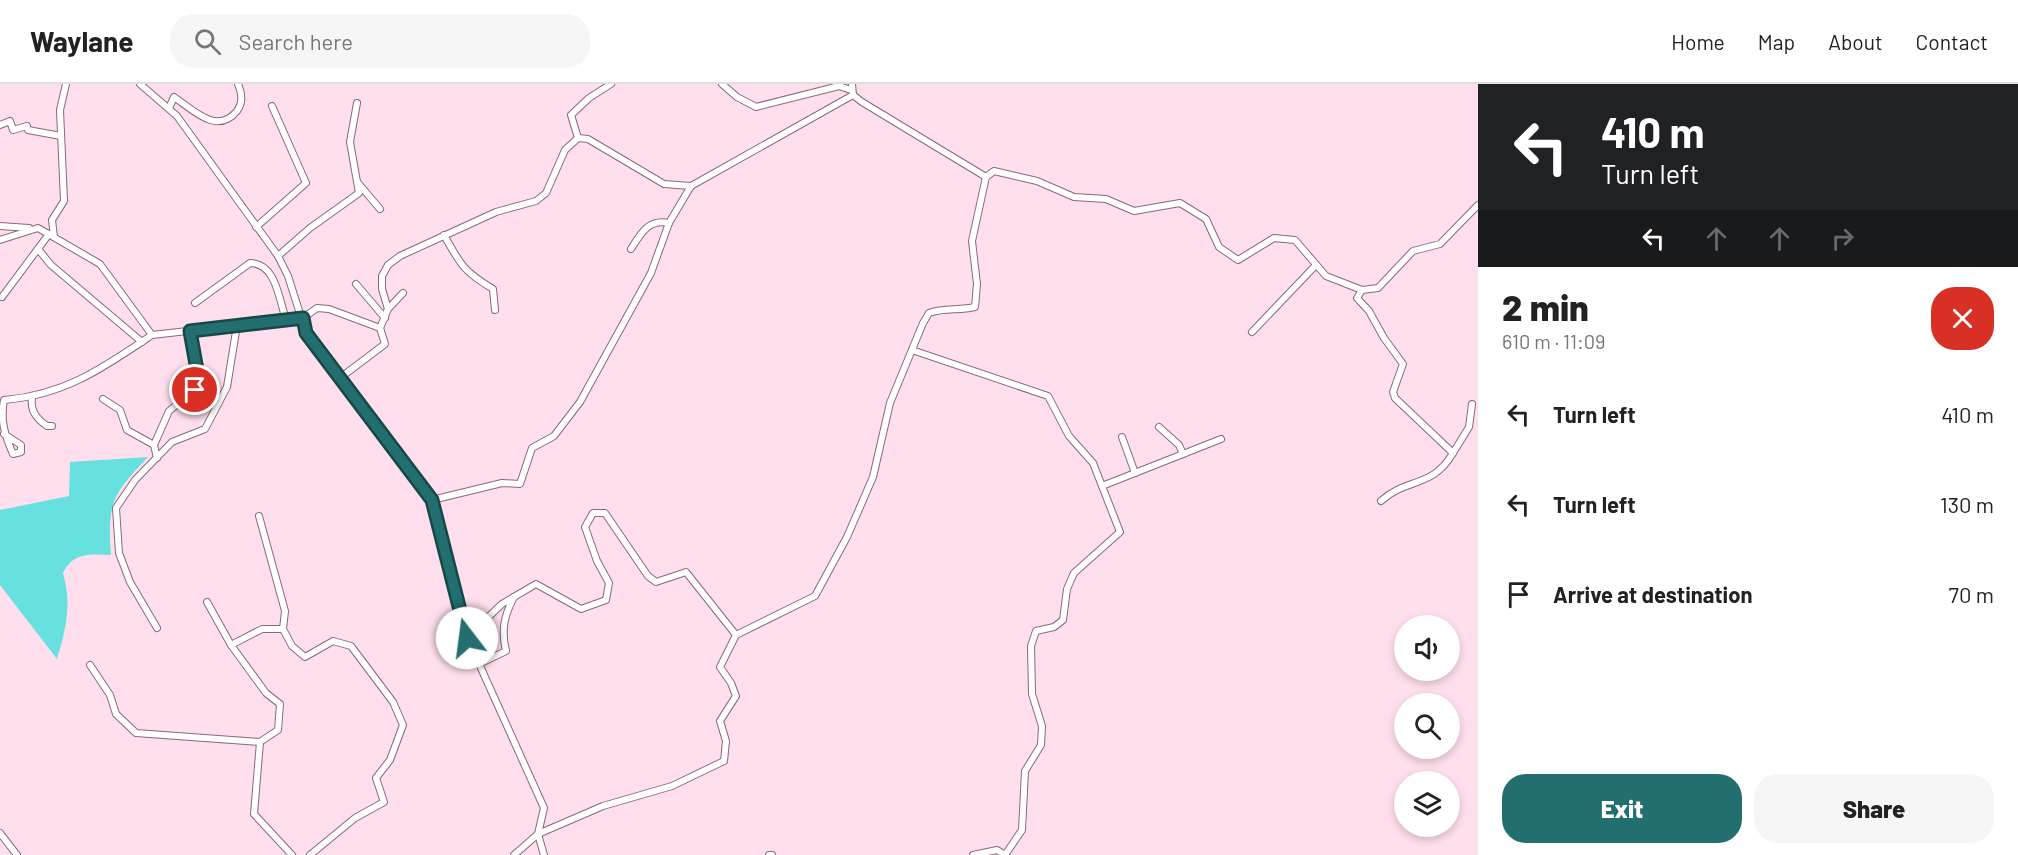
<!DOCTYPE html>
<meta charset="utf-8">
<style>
:root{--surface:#fff;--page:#f6f6f6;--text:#222;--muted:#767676;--line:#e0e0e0;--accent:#236e6e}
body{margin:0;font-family:Barlow,sans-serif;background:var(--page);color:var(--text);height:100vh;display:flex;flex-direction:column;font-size:22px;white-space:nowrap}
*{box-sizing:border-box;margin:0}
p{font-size:20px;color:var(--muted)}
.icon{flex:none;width:33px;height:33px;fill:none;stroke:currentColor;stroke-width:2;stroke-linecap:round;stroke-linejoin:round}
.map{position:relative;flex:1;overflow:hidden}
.drawer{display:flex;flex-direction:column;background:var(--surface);width:540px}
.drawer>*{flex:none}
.guide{background:#202124;color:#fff;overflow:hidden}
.controls{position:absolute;left:1394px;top:531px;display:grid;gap:12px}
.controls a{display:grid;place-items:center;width:66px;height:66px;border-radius:50%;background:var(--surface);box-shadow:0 3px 9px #0003;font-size:30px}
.pin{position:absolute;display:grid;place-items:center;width:51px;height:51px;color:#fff;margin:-26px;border:3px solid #fff;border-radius:50%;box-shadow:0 2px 6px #0007}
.me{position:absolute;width:66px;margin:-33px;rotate:345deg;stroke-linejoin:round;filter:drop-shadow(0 0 4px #0008)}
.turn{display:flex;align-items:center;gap:21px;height:126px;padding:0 24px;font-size:27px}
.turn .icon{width:78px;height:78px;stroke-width:2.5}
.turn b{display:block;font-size:42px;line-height:51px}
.lanes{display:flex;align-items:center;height:57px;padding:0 24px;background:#0003;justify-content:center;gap:30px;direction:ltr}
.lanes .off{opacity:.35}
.round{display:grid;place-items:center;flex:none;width:63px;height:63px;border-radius:24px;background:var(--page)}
.summary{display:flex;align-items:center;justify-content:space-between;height:102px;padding:0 24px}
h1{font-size:36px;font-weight:800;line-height:45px}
.primary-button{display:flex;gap:12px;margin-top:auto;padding:12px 24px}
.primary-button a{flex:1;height:69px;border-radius:24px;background:var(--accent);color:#fff;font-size:24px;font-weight:800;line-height:69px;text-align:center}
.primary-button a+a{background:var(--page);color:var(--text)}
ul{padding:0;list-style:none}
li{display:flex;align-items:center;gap:18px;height:90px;padding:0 24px}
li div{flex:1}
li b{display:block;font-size:22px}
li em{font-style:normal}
header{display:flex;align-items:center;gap:36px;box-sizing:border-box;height:84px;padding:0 30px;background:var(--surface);border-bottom:2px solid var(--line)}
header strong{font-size:28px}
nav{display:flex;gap:33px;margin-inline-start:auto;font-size:21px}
.search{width:420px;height:54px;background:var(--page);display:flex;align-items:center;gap:15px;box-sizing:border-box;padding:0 21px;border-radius:24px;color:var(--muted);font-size:22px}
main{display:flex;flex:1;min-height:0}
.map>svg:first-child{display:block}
.water{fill:#67e1e0}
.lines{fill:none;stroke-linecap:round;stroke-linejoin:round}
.minor-casing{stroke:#8a6878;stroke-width:8}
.minor{stroke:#fff;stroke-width:6}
.route-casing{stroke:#174848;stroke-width:15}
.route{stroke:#236e6e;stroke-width:10}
</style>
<header>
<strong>Waylane</strong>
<div class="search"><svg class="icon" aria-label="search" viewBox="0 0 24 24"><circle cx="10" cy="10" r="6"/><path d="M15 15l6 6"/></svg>Search here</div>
<nav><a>Home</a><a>Map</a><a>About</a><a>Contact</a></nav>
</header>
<main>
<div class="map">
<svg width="1478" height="771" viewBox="0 0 1478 771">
<rect width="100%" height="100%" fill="#ffdfed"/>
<path class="water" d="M148,373C112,411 107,419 111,471C90,470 73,468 63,489C72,520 66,545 57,575L0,501V426L69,412L70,378Z"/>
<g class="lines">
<defs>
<g id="minor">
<polyline points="140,0 177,32 278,172 288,192 306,249 432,416 467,553 544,724 538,750 544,771"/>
<polyline points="722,0 737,13 756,23 839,2 851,6"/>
<polyline points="852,0 853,11 862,18 986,93"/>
<path d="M169,24L174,13C192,25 217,52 237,27C243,19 242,9 238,0"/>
<polyline points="0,41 10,37 13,46 27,42 28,46 61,52"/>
<polyline points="578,54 571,31 589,14 611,0"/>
<polyline points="358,99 380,125"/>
<polyline points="0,142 29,144"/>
<polyline points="256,143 306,99 272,22"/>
<path d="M444,151C460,180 464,188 493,205L495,226"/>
<polyline points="54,153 52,136 64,117 60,26 66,0"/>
<polyline points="0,156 38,144 100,180 152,251 303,234 317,224 329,225 380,244 388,225 382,205 382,192 388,181 400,172 496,128 536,117 546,109 565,66 578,54 588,55 664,100 691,102"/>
<polyline points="38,165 51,181 142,258"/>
<path d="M631,165C641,149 648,135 669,139"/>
<polyline points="278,172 310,144 359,109 350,58 357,19"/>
<polyline points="356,200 385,234"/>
<polyline points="1362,206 1357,214 1369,227 1384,254 1403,280 1393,308 1395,314 1453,369 1469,343 1472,320"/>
<polyline points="2,213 49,150"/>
<path d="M195,219L250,179C276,179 279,215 286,236"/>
<polyline points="388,225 403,209"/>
<polyline points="1252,248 1316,181"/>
<polyline points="912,266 1048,312 1069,352 1093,379 1120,448 1074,489 1067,505 1063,536 1054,543 1036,547 1031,562 1032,610 1042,642 1041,661 1025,687 1022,746 1005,771 997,766 973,771"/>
<polyline points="340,294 385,260 380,244"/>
<path d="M32,314C30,327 37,335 47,342H52"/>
<polyline points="103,315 120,326 127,346 154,361"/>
<polyline points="1159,343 1179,361 1183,370"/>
<path d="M4,350L21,361V368L13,370C5,352 0,336 4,316C65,311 103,284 152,251"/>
<polyline points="1122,353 1135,389"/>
<polyline points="157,374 154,361 169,327 195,306 199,297 190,247"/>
<polyline points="1102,402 1221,355"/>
<polyline points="432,416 502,399 520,400 532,364 554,352 580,318 651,189 669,139 691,102 853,11"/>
<path d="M1381,417C1407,393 1432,405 1453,369"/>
<polyline points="259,432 285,527 283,545 292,562 305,573 333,557 351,562 393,618 403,641 390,676 376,694 384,718 355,734 310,771"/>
<polyline points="207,518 231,561 262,545 283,545"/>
<polyline points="157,544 130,498 119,469 116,424 135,396 172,358 205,345 227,303 237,241"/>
<polyline points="467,553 502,520 536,500 581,525 606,516 609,499 597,477 585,443 593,429 605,429 648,492 656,498 686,488 736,551"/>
<polyline points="231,561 266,609 280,620 278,646 260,658 254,730 292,771"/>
<path d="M479,580L506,567C501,546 504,532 514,513"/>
<polyline points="90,581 110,611 116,630 136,649 260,658"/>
<polyline points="0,749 17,771"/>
<path d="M514,771L538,750L603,722L672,702L724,677L726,657L720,637L736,612L731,599L720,583L736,551L815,512L847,453L873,393L890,319L923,239L929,229C944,223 959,227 975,223L977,200L972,157L986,93L994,87L1037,97L1074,113L1106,115L1134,127L1180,119L1206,135L1219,163L1238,176L1274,154L1295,156L1326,192L1362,206L1378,204L1413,167L1440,160L1478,121"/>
<polyline points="769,771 772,771"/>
</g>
</defs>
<use href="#minor" class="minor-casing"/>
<use href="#minor" class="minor"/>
</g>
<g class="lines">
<defs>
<polyline id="route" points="195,306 199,297 190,247 303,234 306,249 432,416 467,554"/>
</defs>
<use href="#route" class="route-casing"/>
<use href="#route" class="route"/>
</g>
</svg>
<div class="controls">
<a><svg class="icon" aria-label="sound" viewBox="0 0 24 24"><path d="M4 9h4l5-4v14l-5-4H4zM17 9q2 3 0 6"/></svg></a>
<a><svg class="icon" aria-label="search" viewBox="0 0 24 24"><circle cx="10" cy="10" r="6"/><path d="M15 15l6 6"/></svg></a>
<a><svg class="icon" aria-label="layers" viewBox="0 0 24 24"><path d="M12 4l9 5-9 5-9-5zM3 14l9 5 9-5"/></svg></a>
</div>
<div class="pin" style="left:195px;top:306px;background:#d93025"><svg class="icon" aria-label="arrive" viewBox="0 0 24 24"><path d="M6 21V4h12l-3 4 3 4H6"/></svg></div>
<svg class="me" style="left:467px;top:554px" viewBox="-20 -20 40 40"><circle r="19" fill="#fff"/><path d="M0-13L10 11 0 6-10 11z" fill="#236e6e"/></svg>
</div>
<section class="drawer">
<div class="guide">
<div class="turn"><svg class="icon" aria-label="left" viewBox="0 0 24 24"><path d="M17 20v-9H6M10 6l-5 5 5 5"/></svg><div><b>410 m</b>Turn left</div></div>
<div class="lanes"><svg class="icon" aria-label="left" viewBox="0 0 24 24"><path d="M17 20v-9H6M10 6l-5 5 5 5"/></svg><svg class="icon off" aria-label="ahead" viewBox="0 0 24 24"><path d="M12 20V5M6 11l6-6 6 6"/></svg><svg class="icon off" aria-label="ahead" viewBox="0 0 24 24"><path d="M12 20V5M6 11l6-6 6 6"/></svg><svg class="icon off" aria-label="right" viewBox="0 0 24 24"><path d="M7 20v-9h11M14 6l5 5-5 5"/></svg></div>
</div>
<div class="summary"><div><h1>2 min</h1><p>610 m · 11:09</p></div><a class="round" style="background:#d93025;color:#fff"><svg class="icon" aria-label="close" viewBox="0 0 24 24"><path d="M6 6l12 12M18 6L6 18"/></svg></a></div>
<ul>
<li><svg class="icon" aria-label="left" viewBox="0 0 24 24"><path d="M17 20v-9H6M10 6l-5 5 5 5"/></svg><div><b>Turn left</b></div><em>410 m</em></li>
<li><svg class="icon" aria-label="left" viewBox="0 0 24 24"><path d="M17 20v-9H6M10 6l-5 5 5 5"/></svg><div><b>Turn left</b></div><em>130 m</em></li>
<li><svg class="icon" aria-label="arrive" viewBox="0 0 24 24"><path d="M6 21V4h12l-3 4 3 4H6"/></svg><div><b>Arrive at destination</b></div><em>70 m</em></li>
</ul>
<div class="primary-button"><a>Exit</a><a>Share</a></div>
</section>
</main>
